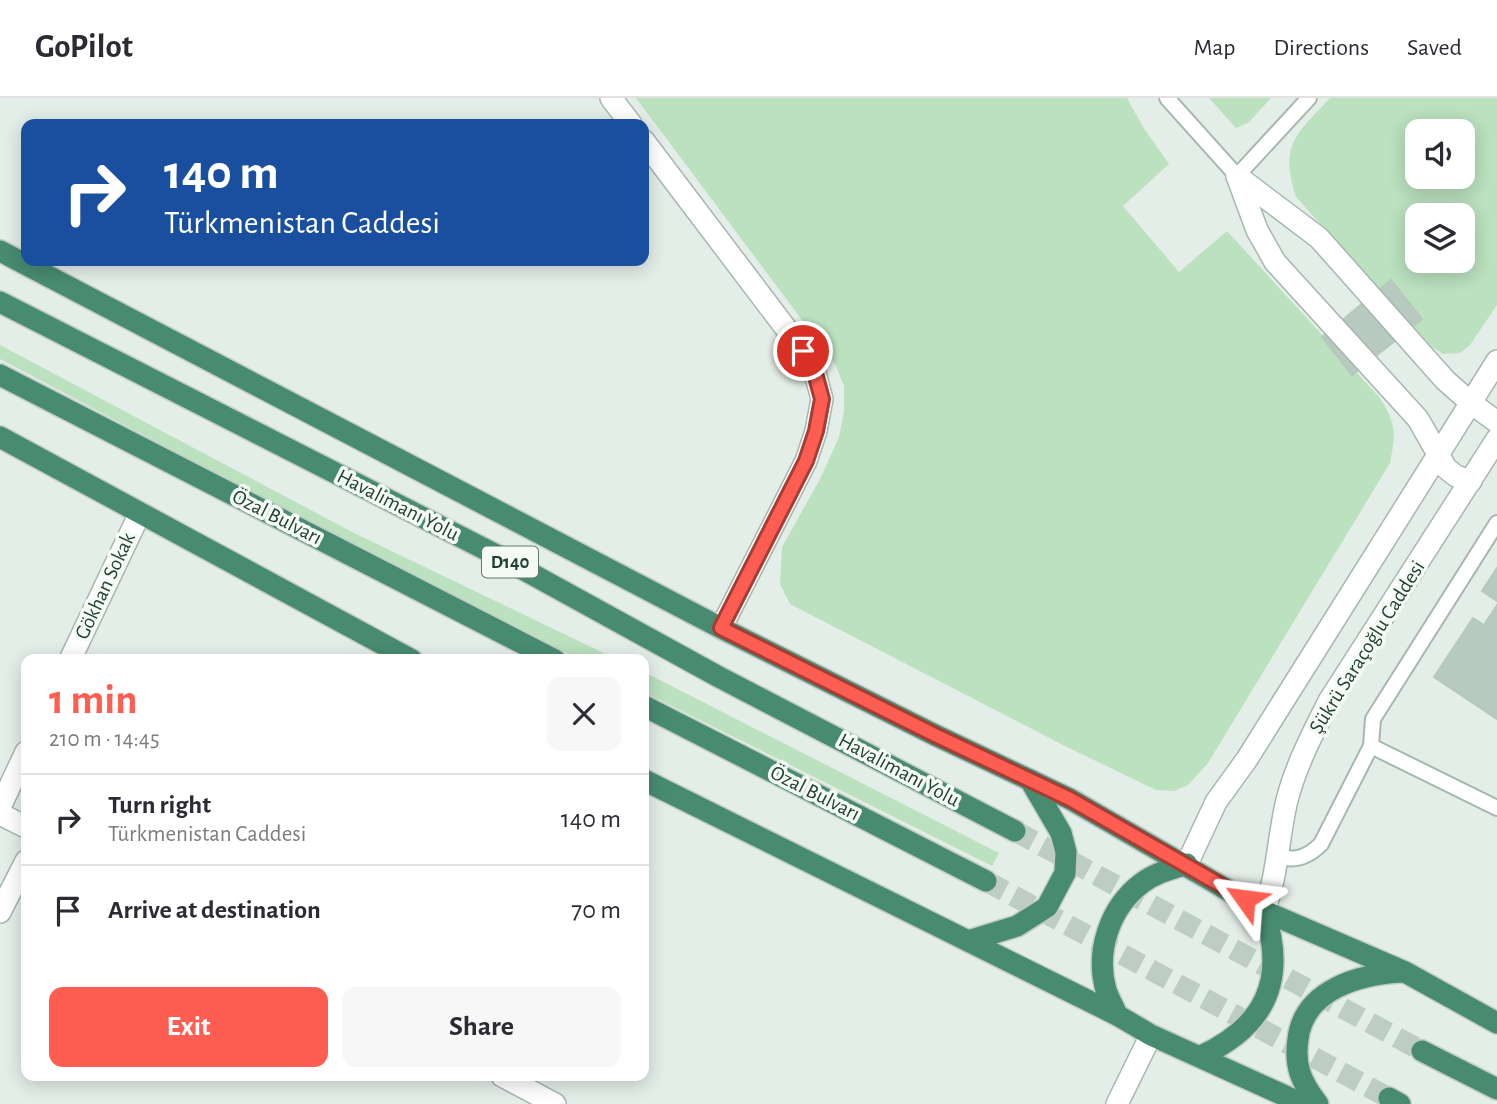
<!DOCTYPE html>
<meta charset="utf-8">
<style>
:root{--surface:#fff;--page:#f7f7f7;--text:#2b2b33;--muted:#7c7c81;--line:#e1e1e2;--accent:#fe5e52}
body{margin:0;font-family:"Alegreya Sans",sans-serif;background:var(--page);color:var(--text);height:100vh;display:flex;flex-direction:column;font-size:26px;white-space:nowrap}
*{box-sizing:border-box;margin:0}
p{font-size:23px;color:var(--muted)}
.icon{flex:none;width:38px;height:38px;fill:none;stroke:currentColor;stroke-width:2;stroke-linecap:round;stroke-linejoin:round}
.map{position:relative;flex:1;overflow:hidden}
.drawer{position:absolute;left:21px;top:556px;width:628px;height:427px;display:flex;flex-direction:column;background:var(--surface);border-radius:14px;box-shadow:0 4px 18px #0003}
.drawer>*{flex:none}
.guide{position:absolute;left:21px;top:21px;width:628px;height:147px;border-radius:14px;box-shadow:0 4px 18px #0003;background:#1a4fa0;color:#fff;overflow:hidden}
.buttons{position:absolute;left:1405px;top:21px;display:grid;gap:14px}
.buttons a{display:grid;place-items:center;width:70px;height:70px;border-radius:14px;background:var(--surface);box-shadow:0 4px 18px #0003;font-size:35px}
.pin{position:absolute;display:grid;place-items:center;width:60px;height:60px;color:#fff;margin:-30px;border:4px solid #fff;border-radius:50%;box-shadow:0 2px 7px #0007}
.me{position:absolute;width:77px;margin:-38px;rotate:301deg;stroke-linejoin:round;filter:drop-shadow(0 0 5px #0008)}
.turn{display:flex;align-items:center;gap:24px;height:147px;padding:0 28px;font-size:32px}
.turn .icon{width:91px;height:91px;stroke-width:2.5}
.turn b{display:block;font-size:49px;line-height:60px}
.round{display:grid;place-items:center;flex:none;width:74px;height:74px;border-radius:14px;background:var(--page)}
.head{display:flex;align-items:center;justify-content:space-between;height:119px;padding:0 28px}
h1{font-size:42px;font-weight:700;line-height:52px;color:var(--accent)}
.cta{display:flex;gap:14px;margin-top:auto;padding:14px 28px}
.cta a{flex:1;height:80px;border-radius:14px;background:var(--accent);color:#fff;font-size:28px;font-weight:700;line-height:80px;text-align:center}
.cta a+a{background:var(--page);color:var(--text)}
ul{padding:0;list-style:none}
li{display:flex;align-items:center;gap:21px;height:91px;padding:0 28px;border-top:2px solid var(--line)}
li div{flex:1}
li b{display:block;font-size:26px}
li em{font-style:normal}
header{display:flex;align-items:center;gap:42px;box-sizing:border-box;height:98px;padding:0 35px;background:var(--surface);border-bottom:2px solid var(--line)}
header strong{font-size:33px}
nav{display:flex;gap:38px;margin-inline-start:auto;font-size:24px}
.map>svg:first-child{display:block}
.green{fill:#bbe1be;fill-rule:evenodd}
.building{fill:#b8cac0;stroke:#b5c9bd;stroke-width:2}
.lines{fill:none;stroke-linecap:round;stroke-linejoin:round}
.trunk-tunnel{stroke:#bdccc4;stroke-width:21;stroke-dasharray:21 10;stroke-linecap:butt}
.service-casing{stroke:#a6b7ae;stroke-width:18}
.minor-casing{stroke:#a6b7ae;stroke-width:24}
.tertiary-casing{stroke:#a6b7ae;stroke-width:24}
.trunk-casing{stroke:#c1cac6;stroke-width:24}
.service{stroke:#fff;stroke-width:14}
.minor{stroke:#fff;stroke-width:21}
.tertiary{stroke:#fff;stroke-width:21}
.trunk{stroke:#478c70;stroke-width:21}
.route-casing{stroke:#a53d35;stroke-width:18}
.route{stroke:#fe5e52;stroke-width:12}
.labels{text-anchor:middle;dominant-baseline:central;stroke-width:7;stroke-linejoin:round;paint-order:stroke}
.shield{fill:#f5faf6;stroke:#61796e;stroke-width:2}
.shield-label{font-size:19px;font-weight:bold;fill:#214233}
.street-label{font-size:21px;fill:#214233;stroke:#f5faf6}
</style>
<header>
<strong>GoPilot</strong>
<nav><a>Map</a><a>Directions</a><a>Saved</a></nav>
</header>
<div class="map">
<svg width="1497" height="1006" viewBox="0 0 1497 1006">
<rect width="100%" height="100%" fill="#e4eee8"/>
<g class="green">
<path d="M636,0H1127L1143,29L1169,66L1123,108L1179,174L1227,133L1380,300C1396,326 1396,335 1390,365L1208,665L1188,687L1175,693L1156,692L1065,648L790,506L780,486L782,449L820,381L839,339L844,314V288L835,266Z"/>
<polygon points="1209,0 1271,0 1248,25 1236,30"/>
<path d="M1330,0H1497V207L1470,247L1460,255L1443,256L1432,249L1296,99C1279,46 1296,37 1330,0ZM1418,33H1463V79H1418ZM1418,117H1463V163H1418Z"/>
<polygon points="0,247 354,435 618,562 580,562 353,448 0,261"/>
<polygon points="644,574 999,755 992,768 644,594"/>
</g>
<g class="building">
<polygon points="1391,182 1422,221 1352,277 1322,239"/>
<polygon points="1497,470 1497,503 1482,493"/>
<polygon points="1497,507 1497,621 1434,579 1473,520 1484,527"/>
</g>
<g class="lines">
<g class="trunk-tunnel">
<polyline points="1015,733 1422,953"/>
<polyline points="986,783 1389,1000"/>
</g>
<defs>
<g id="service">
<polyline points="1167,0 1237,78 1309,0"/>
<polyline points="1371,648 1497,710"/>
<path d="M1278,758C1295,764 1308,759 1321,746L1371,648L1373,621L1497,425"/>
</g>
<g id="minor">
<polyline points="611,0 631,26"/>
<polyline points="644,43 803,253 815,275 822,301 816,333 806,363 721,530"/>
<polyline points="1237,78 1257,132 1275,164 1418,321 1446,370 1456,378 1471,383"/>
<polyline points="1237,78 1319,140 1445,282 1471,305 1497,324"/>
<polyline points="70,562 140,415"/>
<polyline points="0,709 26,654"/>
<polyline points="0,814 26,763"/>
<polyline points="1117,1006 1151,937"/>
</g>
<g id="tertiary">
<polyline points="0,716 26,729"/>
<polyline points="1187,766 1216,704 1247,661 1497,263"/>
<path d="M1264,813C1278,777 1278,739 1287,702C1296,667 1313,635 1329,603L1497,341"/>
<polyline points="502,978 555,1006"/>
</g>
<g id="trunk">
<polyline points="0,153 721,530 935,637 1070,701 1264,813 1405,874 1497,925"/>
<polyline points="0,204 508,463 719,579 1015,733"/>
<polyline points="0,277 555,562"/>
<polyline points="0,339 412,562"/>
<polyline points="644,608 986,783"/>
<polyline points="644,682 1117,917 1151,937 1303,1006"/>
<polyline points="968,843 1017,828 1047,809 1065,775 1066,754 1061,735 1030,682"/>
<path d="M1117,917C1114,909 1109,901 1106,892C1095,853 1110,809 1142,785C1155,775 1171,771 1187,766"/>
<polyline points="1422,953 1497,991"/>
<path d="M1201,958C1266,928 1287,881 1264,813"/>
<polyline points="1389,1000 1400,1006"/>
<path d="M1318,1006C1301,984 1294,968 1298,941C1304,891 1360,876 1403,874"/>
</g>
</defs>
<use href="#service" class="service-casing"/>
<use href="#minor" class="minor-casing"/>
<use href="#tertiary" class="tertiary-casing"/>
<use href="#trunk" class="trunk-casing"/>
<use href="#service" class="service"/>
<use href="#minor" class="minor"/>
<use href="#tertiary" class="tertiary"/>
<use href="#trunk" class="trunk"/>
</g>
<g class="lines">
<defs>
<polyline id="route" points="803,253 815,275 822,301 816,333 806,363 721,530 935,637 1070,701 1245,801"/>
</defs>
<use href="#route" class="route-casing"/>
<use href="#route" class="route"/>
</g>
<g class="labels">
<rect class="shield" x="482" y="448.5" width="56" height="31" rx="5"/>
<g class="shield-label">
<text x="510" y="464">D140</text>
</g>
<g class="street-label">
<text transform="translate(398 407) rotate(27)">Havalimanı Yolu</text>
<text transform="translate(277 419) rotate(27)">Özal Bulvarı</text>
<text transform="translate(105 488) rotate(-65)">Gökhan Sokak</text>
<text transform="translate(1367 549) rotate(-58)">Şükrü Saraçoğlu Caddesi</text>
<text transform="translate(899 672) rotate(28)">Havalimanı Yolu</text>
<text transform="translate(815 695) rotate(27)">Özal Bulvarı</text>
</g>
</g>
</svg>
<div class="buttons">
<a><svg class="icon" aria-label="sound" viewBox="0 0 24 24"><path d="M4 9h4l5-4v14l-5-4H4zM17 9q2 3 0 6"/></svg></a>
<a><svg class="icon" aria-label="layers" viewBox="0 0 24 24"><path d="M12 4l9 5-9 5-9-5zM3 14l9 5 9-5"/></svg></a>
</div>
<div class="pin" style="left:803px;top:253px;background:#d93025"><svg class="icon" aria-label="arrive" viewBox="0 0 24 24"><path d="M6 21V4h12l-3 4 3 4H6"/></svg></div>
<svg class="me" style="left:1245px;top:801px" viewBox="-20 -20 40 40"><path d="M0-17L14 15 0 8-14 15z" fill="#fe5e52" stroke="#fff" stroke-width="4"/></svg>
<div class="guide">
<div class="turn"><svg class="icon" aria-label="right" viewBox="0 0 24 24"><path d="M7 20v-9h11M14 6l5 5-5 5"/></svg><div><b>140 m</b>Türkmenistan Caddesi</div></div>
</div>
<section class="drawer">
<div class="head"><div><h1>1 min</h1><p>210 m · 14:45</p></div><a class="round"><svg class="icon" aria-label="close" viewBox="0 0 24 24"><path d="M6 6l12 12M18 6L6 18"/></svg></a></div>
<ul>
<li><svg class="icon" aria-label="right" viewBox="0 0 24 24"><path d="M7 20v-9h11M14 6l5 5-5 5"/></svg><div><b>Turn right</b><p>Türkmenistan Caddesi</p></div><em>140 m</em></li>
<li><svg class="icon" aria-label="arrive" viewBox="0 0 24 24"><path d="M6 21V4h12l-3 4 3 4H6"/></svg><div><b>Arrive at destination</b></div><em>70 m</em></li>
</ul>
<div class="cta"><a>Exit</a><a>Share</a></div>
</section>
</div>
